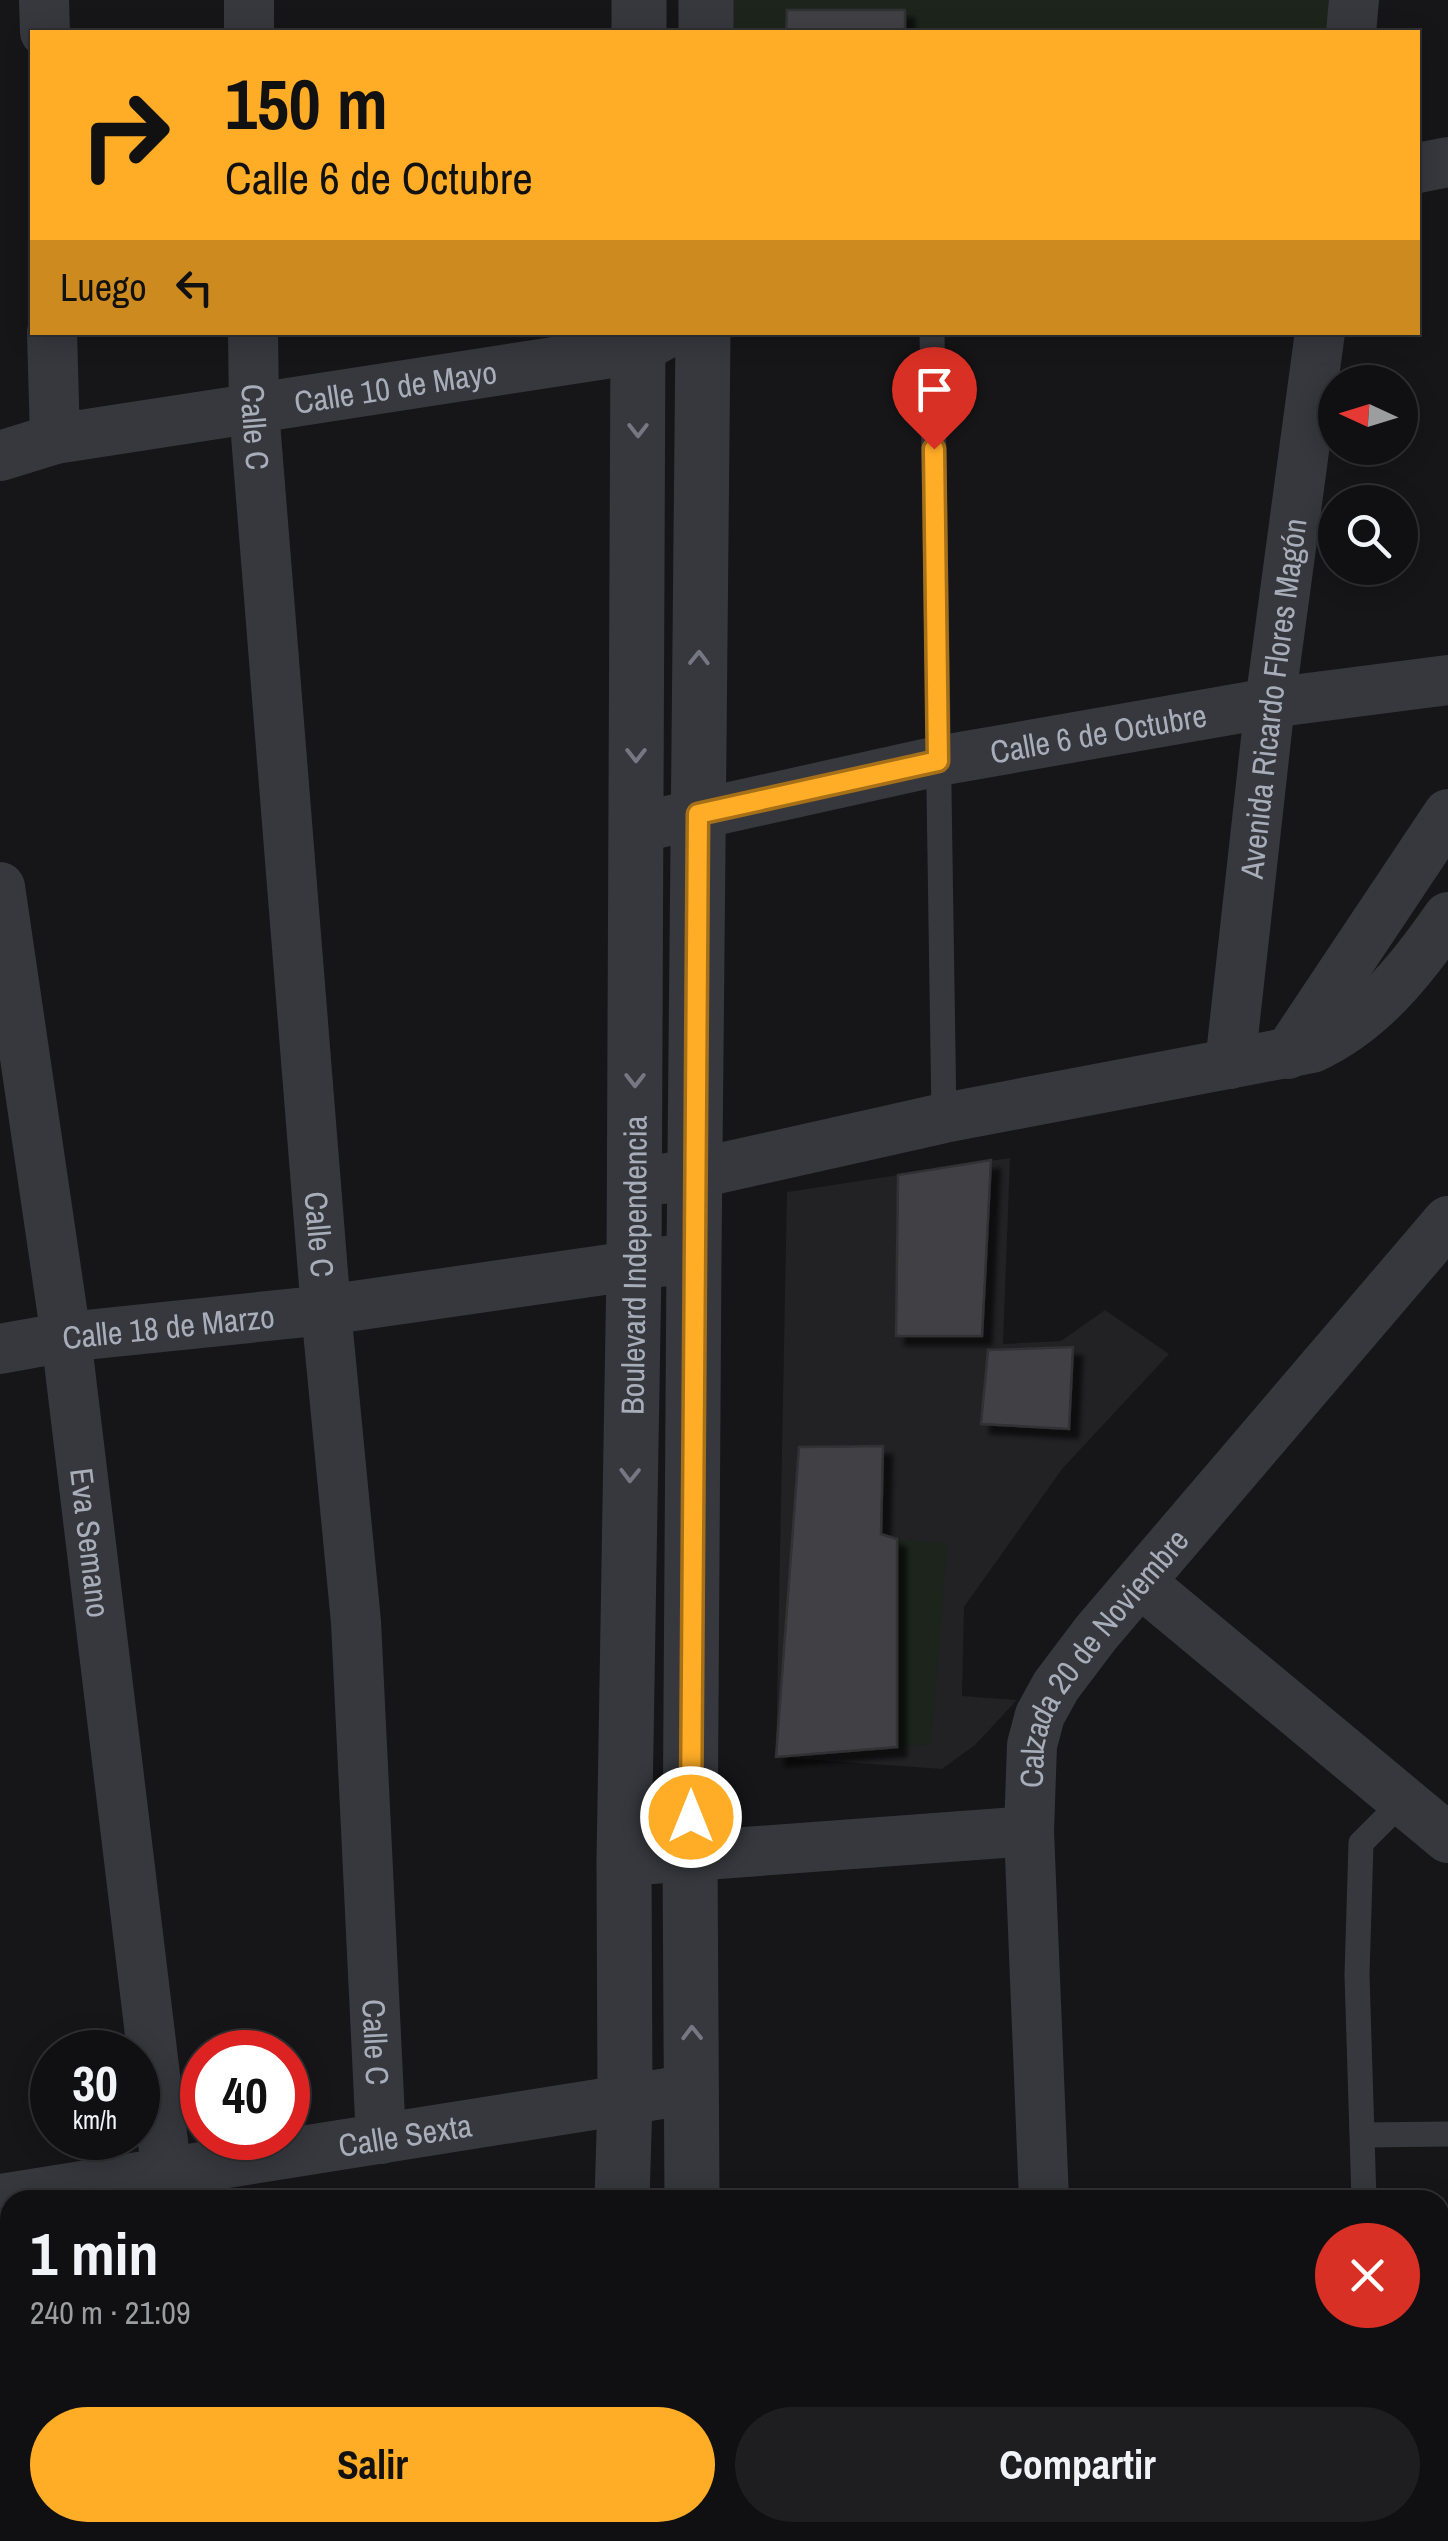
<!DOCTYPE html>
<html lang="es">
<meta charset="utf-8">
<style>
:root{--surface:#101012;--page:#1e1e20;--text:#f1f3f6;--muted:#9c9d9f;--line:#303032;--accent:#ffad27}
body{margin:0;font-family:"Archivo Narrow",sans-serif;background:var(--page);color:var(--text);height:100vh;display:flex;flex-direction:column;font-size:38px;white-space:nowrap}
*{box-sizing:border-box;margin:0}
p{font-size:32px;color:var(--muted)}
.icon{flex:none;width:55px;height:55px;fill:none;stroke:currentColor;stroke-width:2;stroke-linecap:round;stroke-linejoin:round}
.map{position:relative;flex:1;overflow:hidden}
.sheet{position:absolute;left:0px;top:2190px;width:1450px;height:352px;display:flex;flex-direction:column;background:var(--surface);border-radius:30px 30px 0 0;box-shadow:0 5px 25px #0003,0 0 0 2px var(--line)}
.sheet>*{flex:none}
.guide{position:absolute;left:30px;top:30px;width:1390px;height:305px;border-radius:0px;box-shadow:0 5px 25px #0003,0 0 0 2px var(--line);background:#ffad27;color:#111;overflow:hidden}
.needle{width:65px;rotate:274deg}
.controls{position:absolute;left:1318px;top:365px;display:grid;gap:20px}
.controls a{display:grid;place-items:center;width:100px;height:100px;border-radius:50%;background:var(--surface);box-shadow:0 5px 25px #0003,0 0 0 2px var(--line);font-size:50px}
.speed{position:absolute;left:30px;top:2030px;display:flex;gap:20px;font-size:50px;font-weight:700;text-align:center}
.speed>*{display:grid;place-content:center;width:130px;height:130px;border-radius:50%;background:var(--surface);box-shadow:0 5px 25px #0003,0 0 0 2px var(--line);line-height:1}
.speed small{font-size:25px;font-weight:400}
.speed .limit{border:15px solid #d22;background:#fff;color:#111}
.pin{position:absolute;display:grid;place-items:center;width:85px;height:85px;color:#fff;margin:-102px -42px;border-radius:50% 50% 50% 0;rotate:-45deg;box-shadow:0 0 10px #0007}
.pin .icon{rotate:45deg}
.me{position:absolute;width:110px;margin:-55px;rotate:0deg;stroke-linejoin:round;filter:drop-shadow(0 0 8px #0008)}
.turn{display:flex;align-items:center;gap:35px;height:210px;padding:0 30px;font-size:45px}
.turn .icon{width:130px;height:130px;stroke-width:2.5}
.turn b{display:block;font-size:70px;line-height:85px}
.then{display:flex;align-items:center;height:95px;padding:0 30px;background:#0003;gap:20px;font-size:38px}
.round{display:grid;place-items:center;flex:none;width:105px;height:105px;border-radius:52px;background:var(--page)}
.overview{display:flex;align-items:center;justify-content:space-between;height:170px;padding:0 30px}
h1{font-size:60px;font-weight:800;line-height:75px}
.cta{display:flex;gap:20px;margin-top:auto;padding:20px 30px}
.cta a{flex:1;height:115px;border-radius:60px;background:var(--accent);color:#111;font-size:40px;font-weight:800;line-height:115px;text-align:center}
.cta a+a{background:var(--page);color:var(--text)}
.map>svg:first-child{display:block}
.built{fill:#222225}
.green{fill:#1c241c}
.building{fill:#404145;stroke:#303034;stroke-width:2.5;filter:url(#shadow)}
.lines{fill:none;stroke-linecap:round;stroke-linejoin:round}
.service{stroke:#37383e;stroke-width:25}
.minor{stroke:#37383e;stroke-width:50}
.tertiary{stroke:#37383e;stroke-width:55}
.oneway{stroke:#757882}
.route-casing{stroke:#a67019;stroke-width:25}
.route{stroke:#ffad27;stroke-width:18}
.labels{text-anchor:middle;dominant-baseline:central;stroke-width:8;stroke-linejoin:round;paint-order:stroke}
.street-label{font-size:32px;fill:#a7adb9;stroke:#111113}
</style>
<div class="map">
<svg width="1448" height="2541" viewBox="0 0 1448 2541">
<defs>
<filter id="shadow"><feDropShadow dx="9" dy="9" stdDeviation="2.5" flood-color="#0009"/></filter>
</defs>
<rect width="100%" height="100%" fill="#161618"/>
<polygon class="built" points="1010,1158 1003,1344 1061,1341 1105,1310 1169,1354 1062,1469 964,1607 962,1696 1017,1700 975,1745 942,1769 776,1757 787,1192"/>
<g class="green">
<polygon points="711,0 1360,0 1356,32 711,32"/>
<polygon points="897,1539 947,1543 931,1744 897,1747"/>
</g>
<g class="building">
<polygon points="787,10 905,10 905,32 786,32"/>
<polygon points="991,1160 982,1336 896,1336 898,1175"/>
<polygon points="1073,1347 1069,1429 981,1424 988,1350"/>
<polygon points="883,1446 881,1534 897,1539 897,1747 776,1757 799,1447"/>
</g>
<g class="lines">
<g class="service">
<polyline points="932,332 944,1118"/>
<polyline points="1363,2135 1448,2134"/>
<polyline points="1364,2200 1357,1975 1361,1843 1404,1800"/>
</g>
<g class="minor">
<polyline points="44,0 45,32"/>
<polyline points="249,0 249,32"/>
<polyline points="1351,32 1354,0"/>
<polyline points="1418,168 1448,162"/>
<polyline points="52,332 55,439"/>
<path id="s1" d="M253,332L254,410L326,1310L356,1622L381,2139"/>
<path id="s2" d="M0,456L55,439L638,349L669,332"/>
<path id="s3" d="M636,828L938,761L1270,703L1448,680"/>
<path id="s4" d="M0,887L66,1337L170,2200"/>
<polyline points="1288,1054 1448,814"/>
<path id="s5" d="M1230,1064L1270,703L1320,332"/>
<path d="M635,1183L694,1174L944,1118L1312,1048C1371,1021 1412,969 1448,917"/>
<path id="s6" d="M0,1349L66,1337L326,1310L694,1257"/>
<polyline points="1140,1582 1448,1838"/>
<polyline points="624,1861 1029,1831"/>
<path id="s7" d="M0,2199L693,2089"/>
<path id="s8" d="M1044,2200L1029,1831L1032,1745L1040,1715L1056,1686L1096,1633L1448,1221"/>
<polyline points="1440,2421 1448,2421"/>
<polyline points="0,2435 10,2512"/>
<polyline points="213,2532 214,2541"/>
<polyline points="1054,2532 1054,2541"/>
<polyline points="1368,2532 1368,2541"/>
</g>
<g class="tertiary">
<polyline points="639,32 639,0"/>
<polyline points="706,32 706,0"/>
<path id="s9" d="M622,2200L625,2100L624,1861L634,1268L638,332"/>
<polyline points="692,2200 690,1857 694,1257 703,332"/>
<polyline points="694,2532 694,2541"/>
<polyline points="614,2541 614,2532"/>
</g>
</g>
<defs><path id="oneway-chevron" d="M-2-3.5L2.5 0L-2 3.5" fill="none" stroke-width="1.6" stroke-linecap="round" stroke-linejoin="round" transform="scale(2.5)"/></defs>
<g class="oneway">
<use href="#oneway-chevron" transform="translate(638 430) rotate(90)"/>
<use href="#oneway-chevron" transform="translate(699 658) rotate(-89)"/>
<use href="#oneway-chevron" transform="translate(636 755) rotate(90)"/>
<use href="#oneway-chevron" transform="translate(635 1080) rotate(90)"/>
<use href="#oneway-chevron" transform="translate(630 1475) rotate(91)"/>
<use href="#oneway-chevron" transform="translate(692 2033) rotate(-91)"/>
</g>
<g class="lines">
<defs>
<polyline id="route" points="691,1817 698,814 938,761 934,449"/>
</defs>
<use href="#route" class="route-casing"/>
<use href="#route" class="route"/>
</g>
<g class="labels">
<g class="street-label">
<text stroke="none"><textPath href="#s2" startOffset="402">Calle 10 de Mayo</textPath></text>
<text stroke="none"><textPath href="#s1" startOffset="95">Calle C</textPath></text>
<text stroke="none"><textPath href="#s5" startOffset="368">Avenida Ricardo Flores Magón</textPath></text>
<text stroke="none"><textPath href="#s3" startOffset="472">Calle 6 de Octubre</textPath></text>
<text stroke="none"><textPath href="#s1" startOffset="905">Calle C</textPath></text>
<text stroke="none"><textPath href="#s9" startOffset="935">Boulevard Independencia</textPath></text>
<text stroke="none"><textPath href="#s6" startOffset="170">Calle 18 de Marzo</textPath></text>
<text stroke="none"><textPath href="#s4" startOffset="662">Eva Semano</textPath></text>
<text stroke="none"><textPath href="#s8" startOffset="565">Calzada 20 de Noviembre</textPath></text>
<text stroke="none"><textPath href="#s1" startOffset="1715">Calle C</textPath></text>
<text stroke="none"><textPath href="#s7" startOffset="410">Calle Sexta</textPath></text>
</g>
</g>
</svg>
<div class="controls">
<a><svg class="needle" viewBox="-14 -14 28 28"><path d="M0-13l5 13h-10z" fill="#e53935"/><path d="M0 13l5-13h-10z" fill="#9c9d9f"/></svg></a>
<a><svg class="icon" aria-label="search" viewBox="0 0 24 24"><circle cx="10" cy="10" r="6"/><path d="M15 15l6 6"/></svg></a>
</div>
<div class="speed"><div>30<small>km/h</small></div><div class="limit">40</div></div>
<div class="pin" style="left:934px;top:449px;background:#d93025"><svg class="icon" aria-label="arrive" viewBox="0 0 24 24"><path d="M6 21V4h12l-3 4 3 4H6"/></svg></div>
<svg class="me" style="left:691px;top:1817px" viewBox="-20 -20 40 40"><circle r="17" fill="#ffad27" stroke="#fff" stroke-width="3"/><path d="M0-11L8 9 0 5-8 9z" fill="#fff"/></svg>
<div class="guide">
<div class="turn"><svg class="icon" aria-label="right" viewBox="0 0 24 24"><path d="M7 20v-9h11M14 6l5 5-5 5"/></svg><div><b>150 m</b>Calle 6 de Octubre</div></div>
<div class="then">Luego<svg class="icon" aria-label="left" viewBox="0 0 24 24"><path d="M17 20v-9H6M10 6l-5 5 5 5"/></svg></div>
</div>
<section class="sheet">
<div class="overview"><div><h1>1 min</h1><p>240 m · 21:09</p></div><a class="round" style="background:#d93025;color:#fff"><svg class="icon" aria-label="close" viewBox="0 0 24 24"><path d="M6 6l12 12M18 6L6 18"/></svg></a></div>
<div class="cta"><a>Salir</a><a>Compartir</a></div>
</section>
</div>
